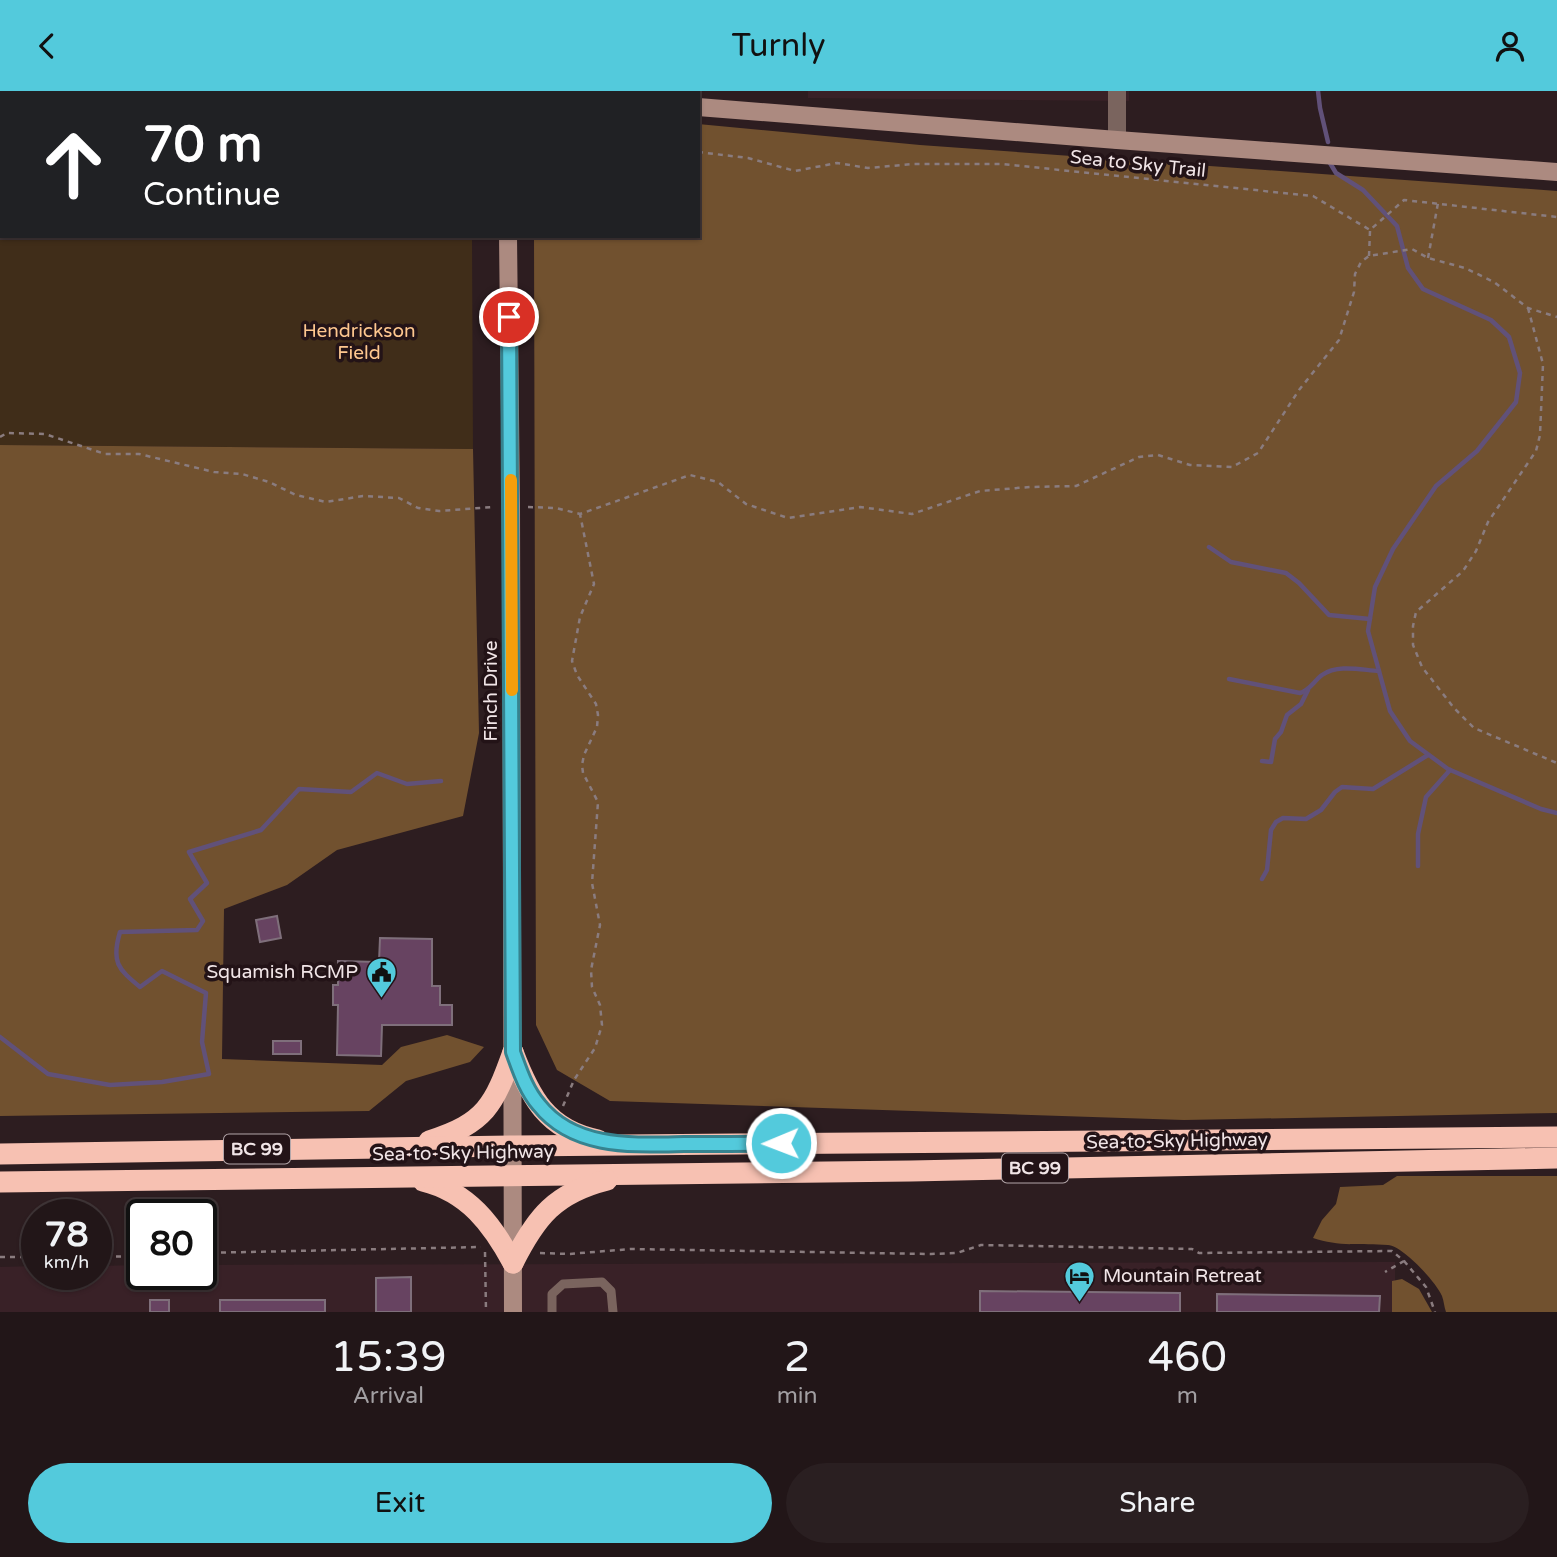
<!DOCTYPE html>
<style>
:root{--surface:#221618;--page:#2a1f21;--text:#f1f3f6;--muted:#a29fa2;--line:#3f3537;--accent:#53cadc}
body{margin:0;font-family:"Varela Round",sans-serif;background:var(--page);color:var(--text);height:100vh;display:flex;flex-direction:column;font-size:26px;white-space:nowrap}
*{box-sizing:border-box;margin:0}
p{font-size:23px;color:var(--muted)}
.icon{flex:none;width:38px;height:38px;fill:none;stroke:currentColor;stroke-width:2;stroke-linecap:round;stroke-linejoin:round}
.map{position:relative;height:1221px;overflow:hidden}
.sheet{display:flex;flex-direction:column;background:var(--surface);flex:1}
.sheet>*{flex:none}
.hud{position:absolute;left:0px;top:0px;width:700px;height:147px;box-shadow:0 2px 5px #0004,0 0 0 2px var(--line);background:#202124;color:#fff;overflow:hidden}
.speed{position:absolute;left:21px;top:1108px;display:flex;gap:14px;font-size:35px;font-weight:700;text-align:center}
.speed>*{display:grid;place-content:center;width:91px;height:91px;border-radius:50%;background:var(--surface);box-shadow:0 2px 5px #0004,0 0 0 2px var(--line);line-height:1}
.speed small{font-size:18px;font-weight:400}
.speed .limit{border:4px solid #111;border-radius:10px;background:#fff;color:#111}
.pin{position:absolute;display:grid;place-items:center;width:60px;height:60px;color:#fff;margin:-30px;border:4px solid #fff;border-radius:50%;box-shadow:0 2px 7px #0007}
.me{position:absolute;width:77px;margin:-38px;rotate:269deg;stroke-linejoin:round;filter:drop-shadow(0 0 5px #0008)}
.turn{display:flex;align-items:center;gap:24px;height:147px;padding:0 28px;font-size:32px}
.turn .icon{width:91px;height:91px;stroke-width:2.5}
.turn b{display:block;font-size:49px;line-height:60px}
.eta{display:flex;justify-content:space-evenly;align-items:center;height:119px;text-align:center}
.eta b{font-size:42px;font-weight:600;line-height:49px}
.primary-button{display:flex;gap:14px;margin-top:auto;padding:14px 28px}
.primary-button a{flex:1;height:80px;border-radius:42px;background:var(--accent);color:#111;font-size:28px;font-weight:600;line-height:80px;text-align:center}
.primary-button a+a{background:var(--page);color:var(--text)}
header{display:flex;justify-content:space-between;align-items:center;height:91px;padding:0 28px;background:var(--accent);color:#111;font-size:32px;font-weight:600}
.map>svg:first-child{display:block}
.built{fill:#392127}
.green{fill:#402d19}
.forest{fill:#71512f}
.lines{fill:none;stroke-linecap:round;stroke-linejoin:round}
.stream{stroke:#615179;stroke-width:4.5}
.building{fill:#674361;stroke:#7f6f7b;stroke-width:2}
.path{stroke:#8a7c7f;stroke-width:2.5;stroke-dasharray:5 5;stroke-linecap:butt}
.lane{stroke:#7a645e;stroke-width:9}
.street{stroke:#7a645e;stroke-width:18}
.secondary{stroke:#ac8a80;stroke-width:18}
.highway{stroke:#f7c1b2;stroke-width:21}
.route-casing{stroke:#36838f;stroke-width:18}
.route{stroke:#53cadc;stroke-width:12}
.slow{stroke:#f59e0b;stroke-width:12}
.labels{text-anchor:middle;dominant-baseline:central;stroke-width:7;stroke-linejoin:round;paint-order:stroke}
.shield{fill:#231317;stroke:#b3a6a9;stroke-width:2}
.shield-label{font-size:18px;font-weight:bold;fill:#f1e5e7}
.street-label{font-size:19px;fill:#f1e5e7;stroke:#231317}
.park-label{font-size:19px;fill:#fec78f;stroke:#231317}
.poi-label{font-size:19px;fill:#f1e5e7;stroke:#231317;text-anchor:end}
</style>
<header><svg class="icon" aria-label="back" viewBox="0 0 24 24"><path d="M15 5l-7 7 7 7"/></svg>Turnly<svg class="icon" aria-label="person" viewBox="0 0 24 24"><circle cx="12" cy="8" r="4"/><path d="M4 21q1-7 8-7t8 7"/></svg></header>
<div class="map">
<svg width="1557" height="1221" viewBox="0 0 1557 1221">
<rect width="100%" height="100%" fill="#2d1d20"/>
<g class="built">
<polygon points="808,0 1129,0 1129,10 808,7"/>
<polygon points="1395,1171 1395,1221 0,1221 0,1176 37,1175 37,1183 96,1183 96,1175 142,1174 142,1183 201,1183 201,1174"/>
</g>
<polygon class="green" points="0,33 2,145 472,145 473,358 0,354"/>
<g class="forest">
<polygon points="698,33 920,54 1557,100 1557,1022 1184,1029 610,1010 557,979 536,934 534,145 698,145"/>
<polygon points="0,354 473,358 479,642 463,725 337,759 287,794 224,818 222,968 382,974 401,956 447,944 484,956 470,971 406,990 369,1020 0,1025"/>
<path d="M1397,1085H1557V1221H1446C1444,1216 1444,1210 1442,1205C1436,1191 1403,1155 1388,1154C1361,1152 1339,1156 1313,1147L1322,1129L1336,1113L1340,1096L1383,1094Z"/>
<polygon points="1402,1188 1419,1198 1432,1221 1392,1221 1392,1190"/>
</g>
<g class="lines">
<g class="stream">
<polyline points="1318,0 1320,17 1328,51"/>
<polyline points="1330,72 1336,82 1363,99 1397,135 1408,177 1423,198 1491,229 1509,246 1520,282 1516,311 1477,360 1436,395 1393,458 1375,496 1368,540 1390,620 1410,650 1448,678 1541,718 1557,722"/>
<polyline points="1209,456 1231,471 1286,482 1299,492 1329,524 1370,528"/>
<path d="M1229,588L1300,602C1310,599 1314,590 1322,584C1338,573 1361,579 1379,580"/>
<polyline points="1262,670 1271,671 1275,648 1281,641 1287,624 1301,613 1308,599"/>
<polyline points="1418,775 1418,743 1426,706 1450,679"/>
<polyline points="1262,788 1267,779 1271,739 1276,731 1283,727 1306,728 1321,719 1335,701 1342,696 1373,698 1428,664"/>
<path d="M0,946L48,983L110,994L162,991L209,983L202,951L206,902L162,880L140,896C118,878 111,871 120,841L197,839L203,830L190,808L207,792L189,761L261,739L299,698L351,701L377,682L407,693L441,690"/>
</g>
</g>
<g class="building">
<polygon points="277,825 281,847 260,851 256,829"/>
<polygon points="380,847 432,848 432,895 440,895 440,914 452,914 452,934 382,934 381,965 337,964 338,914 333,914 333,894 338,894 338,870 379,871"/>
<rect x="273" y="950" width="28" height="13"/>
<polygon points="411,1186 411,1221 376,1221 376,1187"/>
<polygon points="980,1200 1180,1202 1180,1221 980,1221"/>
<polygon points="1217,1203 1380,1205 1379,1221 1217,1221"/>
<rect x="150" y="1209" width="19" height="12"/>
<rect x="220" y="1209" width="105" height="12"/>
</g>
<g class="lines">
<g class="path">
<polyline points="0,10 2,10"/>
<polyline points="698,61 748,67 795,80 837,72 868,77 913,73 1002,73 1313,105 1370,139 1404,109 1557,126"/>
<polyline points="1369,165 1370,140"/>
<polyline points="1428,167 1438,112"/>
<polyline points="1528,217 1543,273 1540,344 1536,360 1488,431 1476,460 1463,480 1416,521 1413,535 1413,554 1422,576 1454,617 1474,637 1557,672"/>
<polyline points="0,346 7,342 45,343 105,363 139,363 214,381 242,383 269,391 296,404 326,411 363,405 399,407 418,417 439,420 493,416"/>
<polyline points="528,416 556,417 580,423 690,384 718,391 746,413 788,427 860,416 912,423 980,400 1030,396 1076,395 1139,366 1158,364 1190,374 1232,376 1258,362 1299,299 1339,249 1354,201 1355,183 1361,171 1369,165 1412,158 1428,167 1465,177 1494,191 1528,217 1557,226"/>
<polyline points="563,1015 574,989 595,957 602,934 600,914 592,896 591,879 600,834 592,792 598,711 583,682 582,674 584,664 597,636 598,624 596,613 577,584 572,570 580,526 594,493 580,423"/>
<polyline points="485,1161 486,1221"/>
<polyline points="201,1162 481,1156"/>
<polyline points="540,1162 569,1163 631,1158 931,1163 957,1162 981,1154 1192,1158 1199,1162 1392,1160 1404,1170 1385,1181"/>
<polyline points="0,1166 37,1166"/>
<polyline points="96,1166 142,1165"/>
<polyline points="1404,1170 1426,1196 1435,1221"/>
</g>
<polyline class="lane" points="552,1221 552,1203 563,1193 602,1191 611,1200 613,1221"/>
<polyline class="street" points="1117,0 1117,49"/>
<g class="secondary">
<polyline points="489,0 516,2"/>
<polyline points="698,16 1117,49 1557,81"/>
<polyline points="508,145 511,415 513,1221"/>
</g>
<g class="highway">
<path d="M513,961C530,1006 547,1039 598,1049"/>
<path d="M429,1050C486,1032 494,1014 513,961"/>
<polyline points="0,1063 514,1055 1557,1046"/>
<path d="M423,1090C468,1101 492,1133 513,1172"/>
<polyline points="0,1091 911,1080 1557,1067"/>
<path d="M513,1172C536,1126 555,1102 607,1089"/>
</g>
</g>
<g class="lines">
<defs>
<path id="route" d="M509,226L513,961C520,980 526,999 539,1014C574,1058 633,1054 684,1053C716,1053 749,1053 781,1052"/>
</defs>
<use href="#route" class="route-casing"/>
<use href="#route" class="route"/>
<polyline class="slow" points="511,389 512,599"/>
</g>
<defs>
<symbol id="civic-pin" viewBox="-11 -11 22 30"><path d="M0 17L-7.5 6A9.5 9.5 0 1 1 7.5 6Z" fill="#53cadc" stroke="#231317"/><path d="M-.6-6.5H3V-4.5H.6V-3L4-1V1h2V6H-6V1h2V-1L-.6-3ZM-1.2 2.5V6h2.4V2.5Z" fill="#111"/></symbol>
<symbol id="hotel-pin" viewBox="-11 -11 22 30"><path d="M0 17L-7.5 6A9.5 9.5 0 1 1 7.5 6Z" fill="#53cadc" stroke="#231317"/><path d="M-6-4.5h1.5V1H6V5H4.5V3h-9V5H-6ZM-4 0a1.8 1.8 0 1 1 3.6 0ZM.5 0V-2.5h3Q6-2.5 6 0Z" fill="#111"/></symbol>
</defs>
<g fill-rule="evenodd">
<use href="#civic-pin" x="364" y="864" width="35" height="47"/>
<use href="#hotel-pin" x="1062" y="1168" width="35" height="47"/>
</g>
<g class="labels">
<g class="shield">
<rect x="224" y="1043.5" width="66" height="29" rx="5"/>
<rect x="1002" y="1062.5" width="66" height="29" rx="5"/>
</g>
<g class="shield-label">
<text x="257" y="1058">BC 99</text>
<text x="1035" y="1077">BC 99</text>
</g>
<g class="street-label">
<text transform="translate(1138 73) rotate(6)">Sea to Sky Trail</text>
<text transform="translate(491 600) rotate(-90)">Finch Drive</text>
<text transform="translate(1177 1050) rotate(-1)">Sea-to-Sky Highway</text>
<text transform="translate(463 1062) rotate(-1)">Sea-to-Sky Highway</text>
</g>
<g class="park-label">
<text x="359" y="240">Hendrickson<tspan x="359" dy="22">Field</tspan></text>
</g>
<g class="poi-label">
<text x="358" y="881">Squamish RCMP</text>
<text x="1103" y="1185" text-anchor="start">Mountain Retreat</text>
</g>
</g>
</svg>
<div class="speed"><div>78<small>km/h</small></div><div class="limit">80</div></div>
<div class="pin" style="left:509px;top:226px;background:#d93025"><svg class="icon" aria-label="arrive" viewBox="0 0 24 24"><path d="M6 21V4h12l-3 4 3 4H6"/></svg></div>
<svg class="me" style="left:781px;top:1052px" viewBox="-20 -20 40 40"><circle r="17" fill="#53cadc" stroke="#fff" stroke-width="3"/><path d="M0-11L8 9 0 5-8 9z" fill="#fff"/></svg>
<div class="hud">
<div class="turn"><svg class="icon" aria-label="ahead" viewBox="0 0 24 24"><path d="M12 20V5M6 11l6-6 6 6"/></svg><div><b>70 m</b>Continue</div></div>
</div>
</div>
<section class="sheet">
<div class="eta">
<div><b>15:39</b><p>Arrival</p></div>
<div><b>2</b><p>min</p></div>
<div><b>460</b><p>m</p></div>
</div>
<div class="primary-button"><a>Exit</a><a>Share</a></div>
</section>
